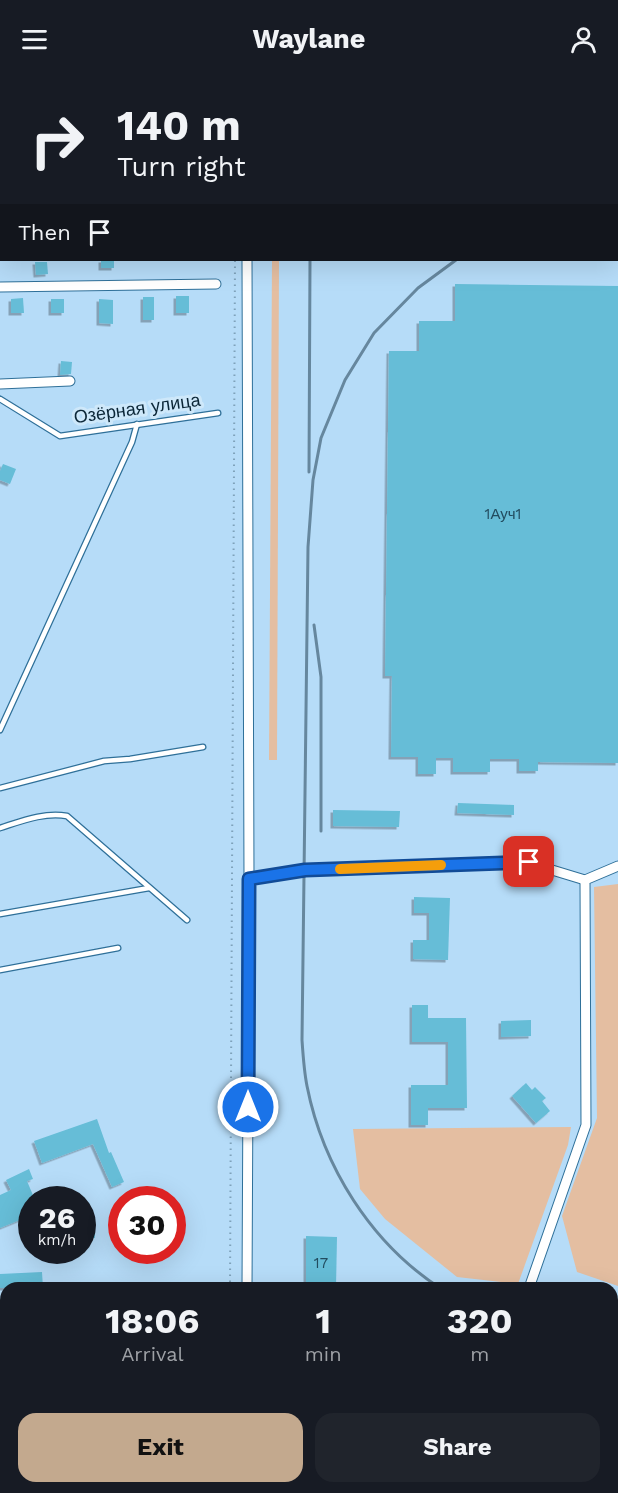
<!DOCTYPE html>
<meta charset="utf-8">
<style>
:root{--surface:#171b24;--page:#20242c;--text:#f1f3f6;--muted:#9ea1a6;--accent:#c3a98e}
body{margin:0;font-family:"Work Sans",sans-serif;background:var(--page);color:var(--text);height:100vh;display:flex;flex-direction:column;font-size:22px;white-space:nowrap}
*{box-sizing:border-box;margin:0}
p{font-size:20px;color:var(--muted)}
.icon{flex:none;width:33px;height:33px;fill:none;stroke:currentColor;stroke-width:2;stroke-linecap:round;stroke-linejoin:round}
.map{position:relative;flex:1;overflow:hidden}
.panel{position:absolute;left:0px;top:1204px;width:618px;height:212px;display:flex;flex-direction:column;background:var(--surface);border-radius:18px 18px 0 0;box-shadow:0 6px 24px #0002}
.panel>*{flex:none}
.top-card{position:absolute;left:0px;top:0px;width:618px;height:183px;box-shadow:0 6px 24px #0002;background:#171b24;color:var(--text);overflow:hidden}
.speed{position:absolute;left:18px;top:1108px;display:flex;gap:12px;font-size:30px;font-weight:700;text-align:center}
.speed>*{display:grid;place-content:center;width:78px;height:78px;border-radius:50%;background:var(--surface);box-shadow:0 6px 24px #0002;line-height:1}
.speed small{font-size:15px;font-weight:400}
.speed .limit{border:9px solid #d22;background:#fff;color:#111}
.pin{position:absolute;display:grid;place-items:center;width:51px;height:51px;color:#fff;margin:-26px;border-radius:12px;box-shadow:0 3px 9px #0006}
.me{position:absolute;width:66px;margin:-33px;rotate:0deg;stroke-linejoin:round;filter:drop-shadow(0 0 4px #0008)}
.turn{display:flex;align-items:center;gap:21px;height:126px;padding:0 18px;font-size:27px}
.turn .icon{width:78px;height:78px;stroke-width:2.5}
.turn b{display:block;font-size:42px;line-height:51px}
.then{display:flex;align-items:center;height:57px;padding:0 18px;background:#0003;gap:12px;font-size:22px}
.eta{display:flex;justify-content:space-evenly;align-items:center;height:102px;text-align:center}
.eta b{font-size:36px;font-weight:700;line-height:42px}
.cta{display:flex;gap:12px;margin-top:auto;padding:12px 18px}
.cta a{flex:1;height:69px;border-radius:18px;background:var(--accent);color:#111;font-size:24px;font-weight:700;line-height:69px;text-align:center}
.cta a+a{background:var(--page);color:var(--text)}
header{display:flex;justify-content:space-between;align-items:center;height:78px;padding:0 18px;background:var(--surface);font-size:27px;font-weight:700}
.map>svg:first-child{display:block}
.green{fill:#e4bea1}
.building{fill:#66bdd7;filter:url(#shadow)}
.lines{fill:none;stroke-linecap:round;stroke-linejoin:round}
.service-casing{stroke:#2f7099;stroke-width:7}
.minor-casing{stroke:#2f7099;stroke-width:11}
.path{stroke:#7fa2ba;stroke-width:2;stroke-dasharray:1.5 4.5;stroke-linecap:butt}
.service{stroke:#fff;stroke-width:4.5}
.minor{stroke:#fff;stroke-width:9}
.rail{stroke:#66879e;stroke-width:3}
.route-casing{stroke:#114b97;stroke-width:15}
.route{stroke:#1a73e8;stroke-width:10}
.slow{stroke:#f59e0b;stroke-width:10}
.labels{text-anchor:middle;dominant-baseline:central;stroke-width:6;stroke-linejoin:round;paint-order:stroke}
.number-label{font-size:15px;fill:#224c5f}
.street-label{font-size:18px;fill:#0b2637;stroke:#cee8fa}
</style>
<header><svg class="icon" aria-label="menu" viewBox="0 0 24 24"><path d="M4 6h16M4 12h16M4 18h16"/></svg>Waylane<svg class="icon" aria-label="person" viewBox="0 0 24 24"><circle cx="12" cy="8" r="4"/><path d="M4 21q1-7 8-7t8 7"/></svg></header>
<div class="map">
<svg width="618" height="1415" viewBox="0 0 618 1415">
<defs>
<filter id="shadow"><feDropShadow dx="-2.5" dy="2.5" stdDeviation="0" flood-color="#0004"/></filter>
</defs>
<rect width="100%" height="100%" fill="#b6dcf8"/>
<g class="green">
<polygon points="272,182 279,182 277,682 269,682"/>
<polygon points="618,806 618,1208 577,1194 562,1138 597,1040 594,809"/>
<polygon points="571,1049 568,1067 518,1206 457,1199 385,1141 360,1111 353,1051"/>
</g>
<g class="building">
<rect x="101" y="182" width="13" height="8"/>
<polygon points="35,184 47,184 48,196 36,197"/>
<polygon points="455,206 618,208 618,685 538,684 538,693 519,693 519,681 490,681 490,694 453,694 453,680 436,680 436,696 418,696 418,679 391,679 392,598 385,598 389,273 419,273 419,243 455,243"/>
<rect x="176" y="218" width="13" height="17"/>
<rect x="143" y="219" width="11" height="23"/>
<polygon points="23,220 24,235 11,235 11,221"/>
<rect x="51" y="221" width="13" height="14"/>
<polygon points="99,221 113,222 113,246 99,245"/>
<polygon points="61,283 72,284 71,296 60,297"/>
<polygon points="3,386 16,391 10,406 0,402 0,393"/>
<polygon points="458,725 514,727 514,737 457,735"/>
<polygon points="333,732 400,733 399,749 333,748"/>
<polygon points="414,819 450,820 448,882 413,881 413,862 429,862 429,835 414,835"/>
<polygon points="412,927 428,927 428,940 466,940 467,1030 428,1030 428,1047 411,1047 411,1007 448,1007 448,964 412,964"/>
<polygon points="531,942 531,958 501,959 501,943"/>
<polygon points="526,1005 532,1012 535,1009 546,1020 542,1023 550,1033 536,1045 512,1018"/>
<polygon points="97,1041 109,1075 111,1074 124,1104 112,1109 93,1066 42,1085 34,1063"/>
<polygon points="29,1091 33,1101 27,1103 35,1122 32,1122 32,1137 0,1150 0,1117 11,1112 6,1102"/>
<rect x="85" y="1146" width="10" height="14"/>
<polygon points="306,1158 337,1159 336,1210 306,1210"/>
<polygon points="42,1194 43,1210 0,1210 0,1196"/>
</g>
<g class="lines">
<defs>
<g id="service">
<polyline points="0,321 60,358 218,335"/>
<polyline points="0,652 132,364 137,346"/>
<polyline points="0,710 104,683 130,681 203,669"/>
<path d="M0,750C22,743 44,734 67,738L187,842"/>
<polyline points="0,836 149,810"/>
<polyline points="0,892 118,870"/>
</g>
<g id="minor">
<polyline points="252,2 252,0"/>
<polyline points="0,209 216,206"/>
<polyline points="0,306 70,303"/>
<polyline points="249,801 305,792 529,785 585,802"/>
<polyline points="247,1210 249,801 247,182"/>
<polyline points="529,1210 586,1047 585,802 618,788"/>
<polyline points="612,1272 618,1270"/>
<polyline points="0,1287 6,1288"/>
<polyline points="257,1410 258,1415"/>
<polyline points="288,1415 299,1410"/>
</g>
</defs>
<use href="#service" class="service-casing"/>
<use href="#minor" class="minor-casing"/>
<g class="path">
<polyline points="236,2 236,0"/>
<polyline points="230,1210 235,182"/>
<polyline points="218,1415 219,1410"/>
</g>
<use href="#service" class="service"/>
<use href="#minor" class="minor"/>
<g class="rail">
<polyline points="310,2 310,0"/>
<polyline points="392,2 393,0"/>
<polyline points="616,82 618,80"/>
<polyline points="309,394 310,182"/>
<polyline points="314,547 321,599 321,753"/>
<path d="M440,1210C371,1165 323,1089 307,1008C304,993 303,977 302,962L308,469L313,402L321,360L345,302L374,255L418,210L456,182"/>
<polyline points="612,1268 618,1269"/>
<polyline points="612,1367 618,1364"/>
<polyline points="0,1413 10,1415"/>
<polyline points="495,1415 507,1410"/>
<polyline points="517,1415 529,1410"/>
</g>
</g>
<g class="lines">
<defs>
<polyline id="route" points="248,1029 249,801 305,792 529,784"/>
</defs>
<use href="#route" class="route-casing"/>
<use href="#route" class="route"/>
<polyline class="slow" points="340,791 441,787"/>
</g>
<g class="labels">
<g class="number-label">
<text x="503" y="436">1Ауч1</text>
<text x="321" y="1185">17</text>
</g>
<g class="street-label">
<text transform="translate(137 330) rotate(-8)">Озёрная улица</text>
</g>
</g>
</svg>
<div class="speed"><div>26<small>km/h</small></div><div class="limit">30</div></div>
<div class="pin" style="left:529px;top:784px;background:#d93025"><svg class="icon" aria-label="arrive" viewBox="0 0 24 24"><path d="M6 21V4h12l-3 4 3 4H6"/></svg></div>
<svg class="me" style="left:248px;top:1029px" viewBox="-20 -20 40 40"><circle r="17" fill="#1a73e8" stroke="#fff" stroke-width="3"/><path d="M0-11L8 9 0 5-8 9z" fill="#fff"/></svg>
<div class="top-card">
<div class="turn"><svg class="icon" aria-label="right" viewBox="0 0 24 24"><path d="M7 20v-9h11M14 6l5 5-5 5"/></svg><div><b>140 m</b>Turn right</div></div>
<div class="then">Then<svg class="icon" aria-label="arrive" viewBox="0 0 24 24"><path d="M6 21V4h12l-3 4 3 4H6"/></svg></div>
</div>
<section class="panel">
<div class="eta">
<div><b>18:06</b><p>Arrival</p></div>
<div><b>1</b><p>min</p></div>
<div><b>320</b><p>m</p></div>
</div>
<div class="cta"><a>Exit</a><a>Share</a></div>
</section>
</div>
